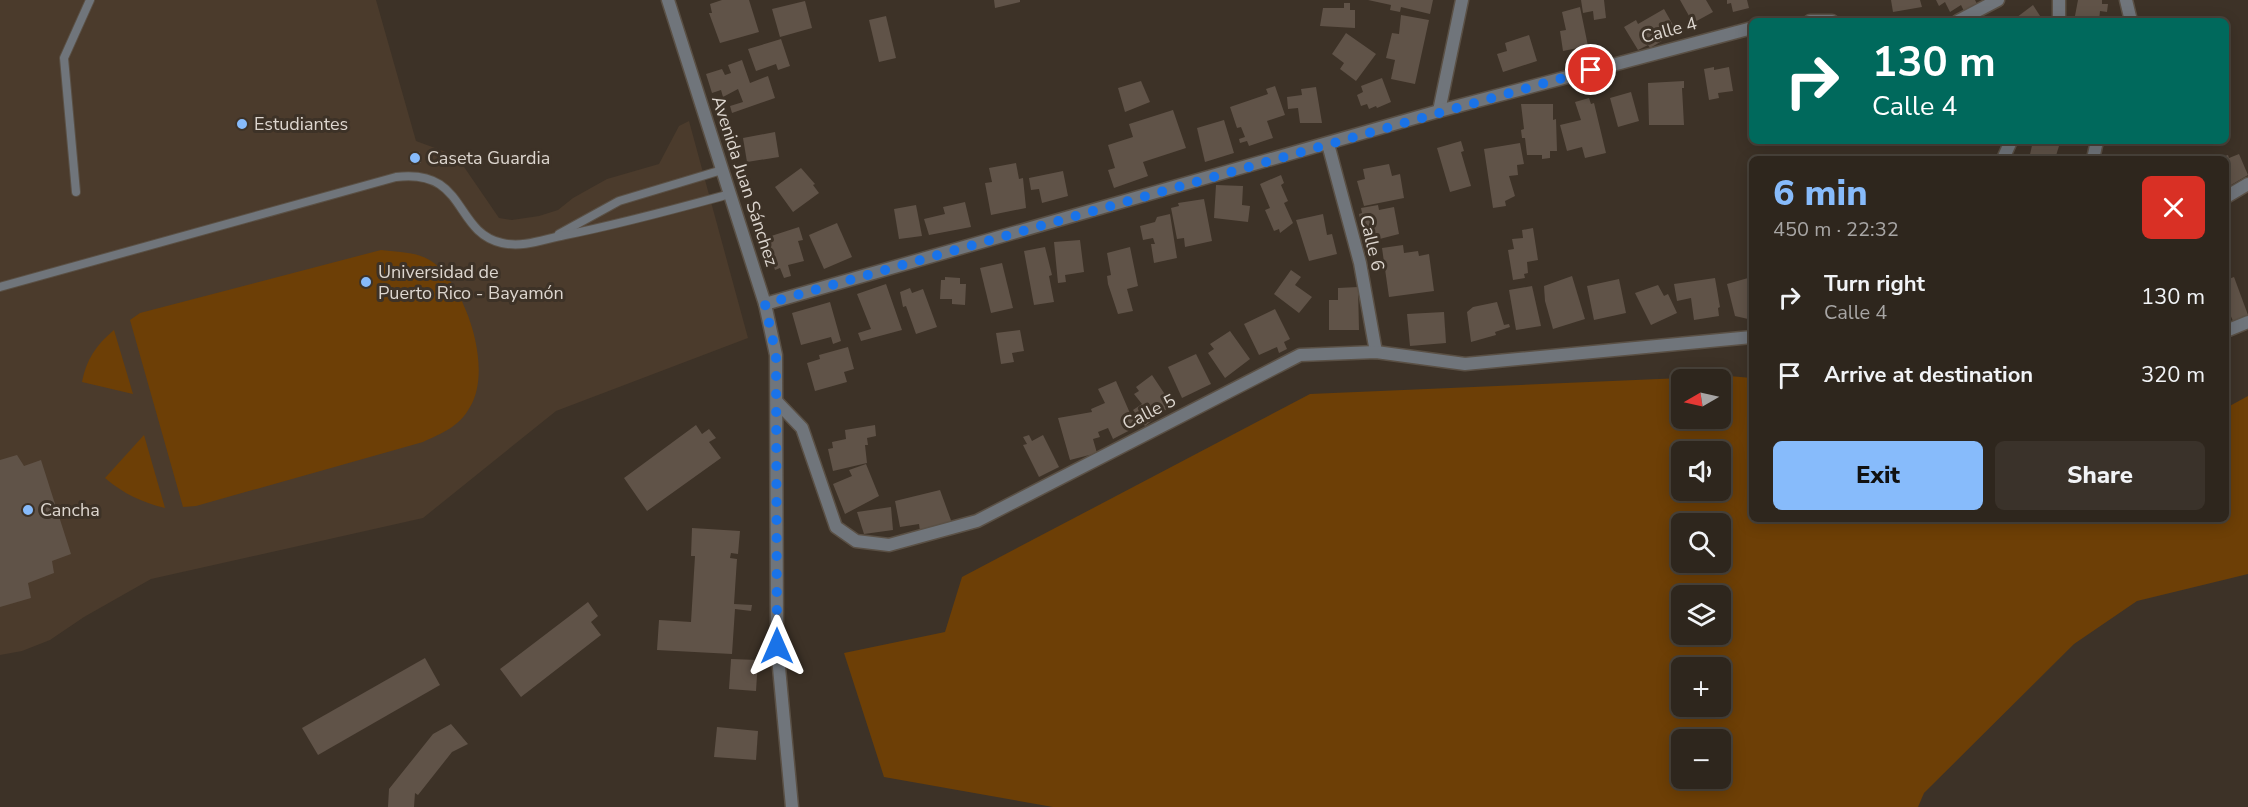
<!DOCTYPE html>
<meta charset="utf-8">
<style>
:root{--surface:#2e261d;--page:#3a322a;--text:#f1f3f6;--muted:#a7a5a4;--line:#49433b;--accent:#87bbfb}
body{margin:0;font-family:"Nunito Sans",sans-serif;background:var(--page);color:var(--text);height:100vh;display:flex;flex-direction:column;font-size:22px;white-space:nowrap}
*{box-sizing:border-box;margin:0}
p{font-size:20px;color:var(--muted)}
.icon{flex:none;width:33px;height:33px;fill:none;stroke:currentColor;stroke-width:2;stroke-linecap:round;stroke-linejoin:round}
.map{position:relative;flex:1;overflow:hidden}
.panel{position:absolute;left:1749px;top:156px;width:480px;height:366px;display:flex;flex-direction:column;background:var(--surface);border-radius:9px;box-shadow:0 3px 15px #0003,0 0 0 2px var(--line)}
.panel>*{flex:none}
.top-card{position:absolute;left:1749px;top:18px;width:480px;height:126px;border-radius:9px;box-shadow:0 3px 15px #0003,0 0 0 2px var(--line);background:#00695c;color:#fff;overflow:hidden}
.needle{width:39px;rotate:261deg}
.buttons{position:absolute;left:1671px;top:369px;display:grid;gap:12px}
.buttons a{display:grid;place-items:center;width:60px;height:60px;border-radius:9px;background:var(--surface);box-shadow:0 3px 15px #0003,0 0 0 2px var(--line);font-size:30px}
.pin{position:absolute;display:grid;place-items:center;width:51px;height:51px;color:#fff;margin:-26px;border:3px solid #fff;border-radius:50%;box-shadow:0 2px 6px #0007}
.me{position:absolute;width:66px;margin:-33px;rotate:0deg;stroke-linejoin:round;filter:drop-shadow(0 0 4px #0008)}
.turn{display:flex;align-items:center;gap:21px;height:126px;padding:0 24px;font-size:27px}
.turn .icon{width:78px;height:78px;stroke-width:2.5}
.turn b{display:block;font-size:42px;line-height:51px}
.round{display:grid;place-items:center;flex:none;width:63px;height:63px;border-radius:9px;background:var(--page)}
.summary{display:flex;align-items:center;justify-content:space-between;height:102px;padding:0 24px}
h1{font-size:36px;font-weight:800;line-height:45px;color:var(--accent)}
.action{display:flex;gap:12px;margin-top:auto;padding:12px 24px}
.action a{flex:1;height:69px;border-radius:9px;background:var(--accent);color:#111;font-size:24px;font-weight:800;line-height:69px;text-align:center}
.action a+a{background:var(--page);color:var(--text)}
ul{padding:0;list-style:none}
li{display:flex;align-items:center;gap:18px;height:78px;padding:0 24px}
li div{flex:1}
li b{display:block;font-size:22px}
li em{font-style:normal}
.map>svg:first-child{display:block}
.built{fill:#4b3b2c}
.green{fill:#6d3f06;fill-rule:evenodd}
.building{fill:#605348}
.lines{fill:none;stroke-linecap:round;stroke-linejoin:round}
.service-casing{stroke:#5a5045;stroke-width:10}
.minor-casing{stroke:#5a5045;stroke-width:15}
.service{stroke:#70757b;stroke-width:8}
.minor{stroke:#70757b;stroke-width:12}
.route{stroke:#1a73e8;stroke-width:10;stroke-dasharray:0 18}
.poi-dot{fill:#87bbfb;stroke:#3d3227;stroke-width:2}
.labels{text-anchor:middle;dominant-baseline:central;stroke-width:6;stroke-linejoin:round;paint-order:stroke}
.street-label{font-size:18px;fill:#ddd6cf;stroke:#3d3227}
.poi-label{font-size:18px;fill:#ddd6cf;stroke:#3d3227;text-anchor:start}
</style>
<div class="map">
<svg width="2248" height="807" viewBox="0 0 2248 807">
<rect width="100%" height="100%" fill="#3d3227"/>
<polygon class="built" points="0,0 376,0 416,141 446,152 462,164 499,218 512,220 539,216 558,210 573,198 607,179 659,164 679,126 689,121 748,338 556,411 423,518 151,579 84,617 50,640 22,651 0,655"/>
<g class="green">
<path d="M381,250C398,252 421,252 434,263C467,290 493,369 470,407C459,427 442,433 423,442L196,506L183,507L130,320L140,313Z"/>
<path d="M114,330L133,394L82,382C86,360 96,345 114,330Z"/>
<path d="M1729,376L1752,378V519H2226V408L2248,396V574L2137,601L2074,644L1924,793L1918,807H1053L884,777L844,653L945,632L962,577L1310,394ZM1682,380H1720V418H1682ZM1682,452H1720V490H1682ZM1682,524H1720V562H1682ZM1682,596H1720V634H1682ZM1682,668H1720V706H1682ZM1682,740H1720V778H1682Z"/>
<path d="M144,435L165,508C141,502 124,494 105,478Z"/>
</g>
<g class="building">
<polygon points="722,0 749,0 759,32 720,43 709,13 712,13 710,4"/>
<polygon points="994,0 1020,0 1020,2 995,8"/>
<polygon points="1368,0 1433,0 1430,14 1401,7 1400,12 1390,10 1391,5"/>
<polygon points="1581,0 1604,0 1606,18 1594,20 1593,11 1583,13"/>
<polygon points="1680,0 1706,0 1713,12 1693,23"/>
<polygon points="1727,0 1747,0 1749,8 1733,12 1731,3 1727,4"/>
<polygon points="1891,0 1920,0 1922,7 1893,12"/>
<polygon points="1936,0 1975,0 1977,4 1964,11 1961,5 1950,12 1945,2 1939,6"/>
<polygon points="2078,0 2102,0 2102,4 2108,4 2107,12 2100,11 2099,21 2074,21"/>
<polygon points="805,1 812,28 780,37 772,9"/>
<polygon points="1344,3 1350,3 1350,10 1355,10 1355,28 1320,26 1323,8 1344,8"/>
<polygon points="2033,5 2042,19 2012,21"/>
<polygon points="1580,7 1588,46 1563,51 1560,31 1566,30 1562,12"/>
<polygon points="1664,9 1677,32 1650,48 1648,45 1638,50 1624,27 1636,20 1638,24"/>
<polygon points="1401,15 1429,20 1415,84 1391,79 1395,60 1386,58 1392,33 1399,34"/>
<polygon points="886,16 896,58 879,62 869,20"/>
<polygon points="1346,33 1376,54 1356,81 1340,69 1344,63 1332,54"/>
<polygon points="1529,35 1537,61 1503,72 1497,54 1507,51 1505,43"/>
<polygon points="781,39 790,66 778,70 776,64 756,71 748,49"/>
<polygon points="742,60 750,83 768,76 775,98 732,113 730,106 743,102 738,89 723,97 721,90 712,93 706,74 722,69 725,75 731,73 728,65"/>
<polygon points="1714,67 1714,70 1729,67 1733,91 1718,93 1719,98 1709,100 1704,69"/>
<polygon points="1382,78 1391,102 1377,108 1376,106 1369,109 1367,104 1361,106 1357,95 1363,92 1361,86"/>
<polygon points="1141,81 1150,102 1125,112 1118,88"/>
<polygon points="1684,81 1684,88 1682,88 1684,125 1649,125 1648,83"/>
<polygon points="1275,86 1285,115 1267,121 1273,138 1249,146 1247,141 1240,143 1239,139 1245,137 1241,127 1237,128 1230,107 1268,94 1266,89"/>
<polygon points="1316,87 1322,123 1300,123 1298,108 1288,109 1287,97 1302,95 1301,89"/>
<polygon points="1631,92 1639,121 1618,127 1610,98"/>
<polygon points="1589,98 1591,104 1594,103 1606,153 1585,158 1582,147 1567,151 1560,125 1581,120 1575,102"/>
<polygon points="1521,104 1553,104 1553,120 1556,119 1557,151 1550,151 1550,158 1542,159 1542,155 1527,155 1525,138 1522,138 1521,130 1524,129"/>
<polygon points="1173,110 1186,148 1143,162 1148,176 1114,188 1108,170 1115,168 1108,145 1133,137 1129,124"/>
<polygon points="1224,120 1234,153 1205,162 1197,128"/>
<polygon points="775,132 779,157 747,162 743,138"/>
<polygon points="1461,141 1464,151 1461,152 1471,186 1450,192 1437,148"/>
<polygon points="2033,141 2044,141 2059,146 2055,159 2029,159"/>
<polygon points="1520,143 1524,164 1517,165 1518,175 1509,176 1515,196 1505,201 1506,206 1493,208 1484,149"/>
<polygon points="420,152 421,163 410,164 409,154"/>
<polygon points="2239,154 2248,175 2226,188 2226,159 2215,159 2228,155 2229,158"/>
<polygon points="1950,156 1985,156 1984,159 1950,159"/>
<polygon points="1016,163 1019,179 1023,178 1026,208 991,215 985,183 992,182 989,168"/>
<polygon points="1389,164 1392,176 1400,174 1404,198 1364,206 1357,181 1365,179 1363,169"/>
<polygon points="801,168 815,184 813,185 819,193 793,212 775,187"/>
<polygon points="1063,171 1068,196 1042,203 1039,189 1031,190 1029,178"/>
<polygon points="1281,175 1284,183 1281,185 1288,201 1284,203 1293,223 1280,233 1279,229 1274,231 1265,210 1270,208 1260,184"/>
<polygon points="1216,185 1243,186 1242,205 1250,206 1248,222 1214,218"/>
<polygon points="1204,199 1212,241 1185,247 1184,238 1177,239 1171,208 1179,206 1178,203"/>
<polygon points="965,202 971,227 929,235 924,219 945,214 943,207"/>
<polygon points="916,205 922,236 899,239 894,209"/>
<polygon points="1378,205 1379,210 1394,207 1399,234 1364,243 1359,214 1362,213 1361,208"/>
<polygon points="1170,214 1177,258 1154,263 1151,244 1155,244 1153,238 1143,240 1140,226 1155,222 1157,217"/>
<polygon points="1323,214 1327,235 1332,234 1337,254 1309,261 1296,220"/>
<polygon points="837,223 852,257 824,269 809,235"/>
<polygon points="799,227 803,240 798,241 804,261 788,265 791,276 784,278 780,268 775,270 765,238"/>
<polygon points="1533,228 1538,260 1527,262 1528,273 1524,274 1525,278 1513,280 1508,250 1514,249 1512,239 1523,238 1522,230"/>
<polygon points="1080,240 1084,272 1065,275 1066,282 1058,283 1054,242"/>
<polygon points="1403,245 1404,253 1418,251 1419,256 1429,254 1434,291 1389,297 1382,248"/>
<polygon points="1045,247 1052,275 1049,276 1054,302 1034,305 1024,251"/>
<polygon points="1130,247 1138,286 1127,289 1133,311 1118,314 1108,284 1107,276 1111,275 1107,253"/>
<polygon points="1002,263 1013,308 991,313 980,268"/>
<polygon points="1291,270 1301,277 1295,285 1312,297 1299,313 1274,294"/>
<polygon points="1572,276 1585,319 1553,329 1545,301 1544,286"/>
<polygon points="945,277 960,278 960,284 966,284 965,305 952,304 952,299 940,299 941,280 945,280"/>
<polygon points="2234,277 2248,315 2233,321 2226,305 2226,280"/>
<polygon points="1715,278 1720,307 1718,308 1719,316 1694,320 1691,298 1677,301 1674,284"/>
<polygon points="1748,278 1752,293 1752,317 1748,319 1735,316 1727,284"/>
<polygon points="1619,279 1626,313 1594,320 1587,286"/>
<polygon points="886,284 902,330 861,341 858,333 871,329 857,294"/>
<polygon points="1658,285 1664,296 1668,294 1677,313 1651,325 1635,293"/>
<polygon points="1532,286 1541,326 1516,330 1509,290"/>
<polygon points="1358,287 1359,330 1329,330 1329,300 1338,300 1338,288"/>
<polygon points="910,288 912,293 923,289 937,327 916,334 906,306 903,307 900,292"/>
<polygon points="830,302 841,341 833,344 831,337 801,345 792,313"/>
<polygon points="1497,302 1504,325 1509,324 1510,327 1495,332 1496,335 1471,342 1467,312 1473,307"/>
<polygon points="1275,309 1290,339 1284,342 1287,349 1279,353 1277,347 1259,355 1244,324"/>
<polygon points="1444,312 1446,343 1410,346 1407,314"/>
<polygon points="1020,330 1024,351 1012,353 1014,362 1001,364 996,333"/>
<polygon points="1230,331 1250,359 1225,378 1208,353 1214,349 1210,344"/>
<polygon points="848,347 854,369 844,372 847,382 815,391 807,363 820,359 819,355"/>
<polygon points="1196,354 1211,384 1182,398 1168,367"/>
<polygon points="1152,375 1172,405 1145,426 1133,410 1142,404 1134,394 1139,391 1136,387"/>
<polygon points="1116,381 1136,427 1113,439 1108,428 1098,432 1100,437 1093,439 1097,453 1070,460 1058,418 1092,412 1091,409 1105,403 1098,389"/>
<polygon points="696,425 702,434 709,429 716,438 709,442 721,458 647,511 624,478"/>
<polygon points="875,425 876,436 867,438 868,445 865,445 867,463 833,471 828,449 833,448 832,442 846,439 845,430"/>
<polygon points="1029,435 1032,441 1043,435 1059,467 1039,477 1023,445 1027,444 1023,437"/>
<polygon points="17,455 24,466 41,460 71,554 52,561 54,573 28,583 31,598 0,607 0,460"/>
<polygon points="866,464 879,496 845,514 833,484 852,476 849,470"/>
<polygon points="940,490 952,523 920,531 919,524 900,527 895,501"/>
<polygon points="891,507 893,530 864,534 857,512"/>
<polygon points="692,528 740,531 738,554 731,553 730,558 737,559 734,604 752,605 751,611 735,609 732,654 657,650 659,620 691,622 695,556 691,556"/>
<polygon points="588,602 598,616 591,622 601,635 521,697 500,669"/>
<polygon points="425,658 440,685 318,755 302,728"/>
<polygon points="731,659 758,660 756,691 729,689"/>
<polygon points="451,724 468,744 452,752 418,795 415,793 414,807 388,807 389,789 433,734"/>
<polygon points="717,727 758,731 756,760 714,757"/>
</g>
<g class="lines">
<defs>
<g id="service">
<polyline points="76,192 64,58 90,0"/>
<polyline points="559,234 619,201 722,170"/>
<path d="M0,287L396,177C467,168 453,232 502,243C524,248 544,239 565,235C621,224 675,209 730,194"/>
</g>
<g id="minor">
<polyline points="668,0 765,304 776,355 777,646 792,807"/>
<polyline points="2059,0 2059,21"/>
<polyline points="2126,0 2131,21"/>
<polyline points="1810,21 1832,21"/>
<polyline points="1958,21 1998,0"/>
<polyline points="1439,111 1462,0"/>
<polyline points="1328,144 1360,263 1376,352"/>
<polyline points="2003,159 2011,141"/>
<polyline points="2093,159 2097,141"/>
<polyline points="2226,197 2248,184"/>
<polyline points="765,304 1439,111 1752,28"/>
<polyline points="2226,331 2248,322"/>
<polyline points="777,402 802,428 836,527 856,541 889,545 977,521 1300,355 1376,352 1465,364 1752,337"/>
</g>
</defs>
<use href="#service" class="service-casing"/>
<use href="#minor" class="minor-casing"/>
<use href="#service" class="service"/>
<use href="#minor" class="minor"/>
</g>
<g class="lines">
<polyline class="route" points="777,646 776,355 765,304 1591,70"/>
</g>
<g class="poi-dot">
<circle cx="242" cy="124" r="6"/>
<circle cx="415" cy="158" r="6"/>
<circle cx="366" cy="282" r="6"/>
<circle cx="28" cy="510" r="6"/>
</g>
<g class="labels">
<g class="street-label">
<text transform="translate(1669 30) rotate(-15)">Calle 4</text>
<text transform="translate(745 181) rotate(72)">Avenida Juan Sánchez</text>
<text transform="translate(1372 243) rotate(77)">Calle 6</text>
<text transform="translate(1149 412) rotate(-27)">Calle 5</text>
</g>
<g class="poi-label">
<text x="254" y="124">Estudiantes</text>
<text x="427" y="158">Caseta Guardia</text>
<text x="378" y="272">Universidad de<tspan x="378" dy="21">Puerto Rico - Bayamón</tspan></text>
<text x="40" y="510">Cancha</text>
</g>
</g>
</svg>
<div class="buttons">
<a><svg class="needle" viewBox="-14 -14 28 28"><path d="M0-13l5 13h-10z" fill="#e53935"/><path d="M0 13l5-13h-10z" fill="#a7a5a4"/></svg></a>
<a><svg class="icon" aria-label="sound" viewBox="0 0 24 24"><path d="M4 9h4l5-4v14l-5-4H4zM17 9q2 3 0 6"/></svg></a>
<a><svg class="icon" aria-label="search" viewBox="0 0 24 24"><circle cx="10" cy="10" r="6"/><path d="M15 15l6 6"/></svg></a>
<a><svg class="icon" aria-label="layers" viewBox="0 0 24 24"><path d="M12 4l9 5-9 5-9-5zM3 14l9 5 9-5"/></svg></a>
<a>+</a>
<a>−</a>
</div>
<div class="pin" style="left:1591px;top:70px;background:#d93025"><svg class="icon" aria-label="arrive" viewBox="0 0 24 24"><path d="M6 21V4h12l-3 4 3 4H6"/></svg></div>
<svg class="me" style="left:777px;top:646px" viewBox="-20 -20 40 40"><path d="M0-17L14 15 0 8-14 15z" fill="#1a73e8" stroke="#fff" stroke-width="4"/></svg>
<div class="top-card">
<div class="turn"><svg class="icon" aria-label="right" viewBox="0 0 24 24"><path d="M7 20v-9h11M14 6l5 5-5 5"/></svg><div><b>130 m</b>Calle 4</div></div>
</div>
<section class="panel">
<div class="summary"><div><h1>6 min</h1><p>450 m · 22:32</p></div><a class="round" style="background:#d93025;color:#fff"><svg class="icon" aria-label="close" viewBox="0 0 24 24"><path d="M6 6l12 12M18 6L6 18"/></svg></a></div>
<ul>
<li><svg class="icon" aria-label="right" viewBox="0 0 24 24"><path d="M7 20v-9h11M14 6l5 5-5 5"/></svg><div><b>Turn right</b><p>Calle 4</p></div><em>130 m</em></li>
<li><svg class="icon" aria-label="arrive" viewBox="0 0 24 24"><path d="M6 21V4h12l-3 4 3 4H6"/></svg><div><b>Arrive at destination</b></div><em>320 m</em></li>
</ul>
<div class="action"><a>Exit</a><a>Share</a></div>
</section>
</div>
